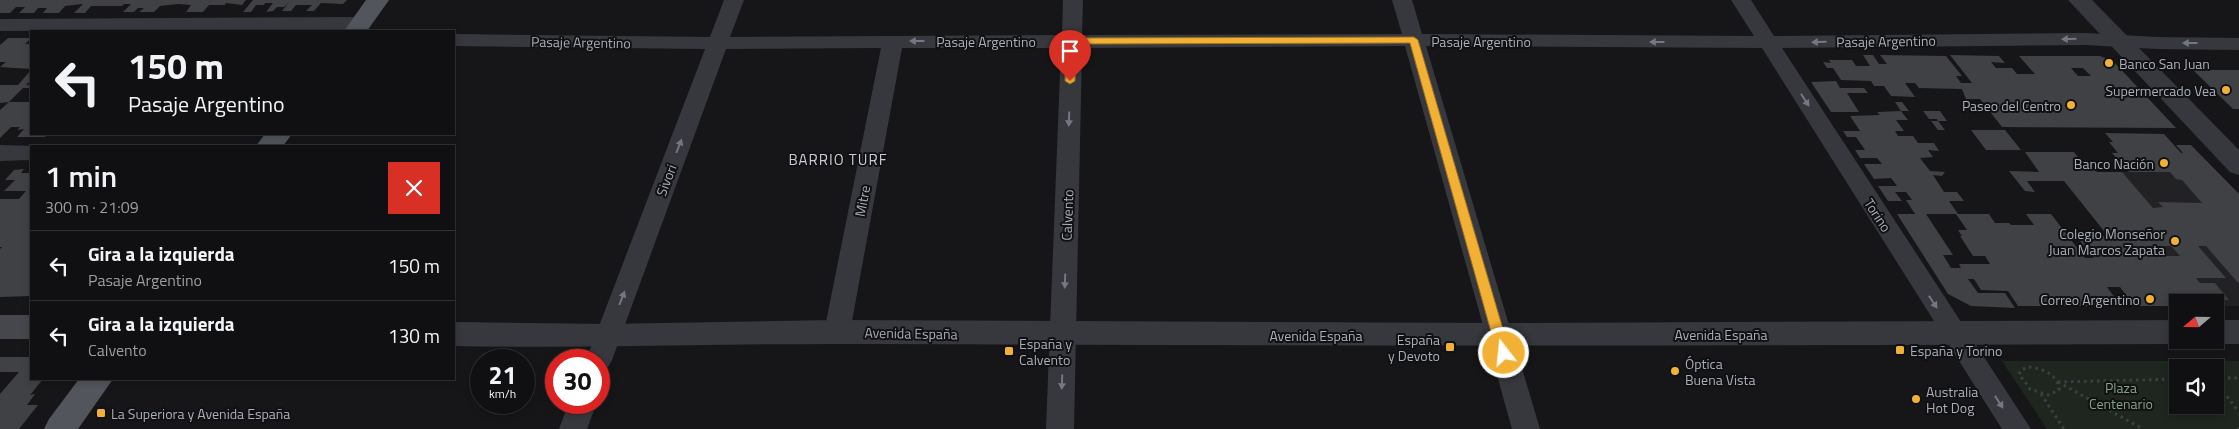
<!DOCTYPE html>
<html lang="es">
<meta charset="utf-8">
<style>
:root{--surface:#101012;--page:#19191b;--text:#f1f3f6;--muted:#9c9d9f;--line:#303032}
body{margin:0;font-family:"Titillium Web",sans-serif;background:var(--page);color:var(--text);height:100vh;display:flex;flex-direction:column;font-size:19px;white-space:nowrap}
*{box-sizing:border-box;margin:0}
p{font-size:16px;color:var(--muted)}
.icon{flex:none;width:28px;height:28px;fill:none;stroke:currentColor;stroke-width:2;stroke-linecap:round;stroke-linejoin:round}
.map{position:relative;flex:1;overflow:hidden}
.sheet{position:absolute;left:30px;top:145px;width:425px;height:235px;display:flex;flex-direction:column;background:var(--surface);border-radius:0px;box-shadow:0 2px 8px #0003,0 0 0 1px var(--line)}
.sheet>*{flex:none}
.guide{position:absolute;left:30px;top:30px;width:425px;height:105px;border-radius:0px;box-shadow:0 2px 8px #0003,0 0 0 1px var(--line);background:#101012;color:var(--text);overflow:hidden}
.needle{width:32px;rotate:250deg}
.buttons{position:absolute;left:2169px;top:294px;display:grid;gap:10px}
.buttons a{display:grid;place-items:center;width:55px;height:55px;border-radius:0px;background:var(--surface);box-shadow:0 2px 8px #0003,0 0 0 1px var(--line);font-size:25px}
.speed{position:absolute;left:470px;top:349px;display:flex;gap:10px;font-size:25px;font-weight:700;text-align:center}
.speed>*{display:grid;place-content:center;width:65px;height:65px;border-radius:50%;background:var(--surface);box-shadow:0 2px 8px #0003,0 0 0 1px var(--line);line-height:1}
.speed small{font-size:12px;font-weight:400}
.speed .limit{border:8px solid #d22;background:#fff;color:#111}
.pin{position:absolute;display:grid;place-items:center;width:42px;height:42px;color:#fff;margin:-51px -21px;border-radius:50% 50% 50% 0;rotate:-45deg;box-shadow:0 0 5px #0007}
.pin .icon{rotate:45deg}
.me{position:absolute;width:55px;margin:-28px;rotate:344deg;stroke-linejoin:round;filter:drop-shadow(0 0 4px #0008)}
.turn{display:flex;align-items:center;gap:18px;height:105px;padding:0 15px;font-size:22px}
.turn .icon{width:65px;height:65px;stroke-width:2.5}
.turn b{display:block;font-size:35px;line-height:42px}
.round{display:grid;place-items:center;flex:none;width:52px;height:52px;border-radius:0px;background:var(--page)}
.head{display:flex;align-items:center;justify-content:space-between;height:85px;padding:0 15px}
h1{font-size:30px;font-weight:600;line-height:38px}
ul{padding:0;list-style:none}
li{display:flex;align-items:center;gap:15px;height:70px;padding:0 15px;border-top:1px solid var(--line)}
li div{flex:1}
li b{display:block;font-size:19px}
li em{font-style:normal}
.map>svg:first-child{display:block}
.built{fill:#222225}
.green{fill:#1e261f;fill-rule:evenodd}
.building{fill:#404145;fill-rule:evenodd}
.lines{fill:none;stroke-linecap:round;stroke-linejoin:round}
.path{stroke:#3d3f44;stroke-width:3;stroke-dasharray:2.5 4;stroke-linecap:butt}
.minor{fill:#37383d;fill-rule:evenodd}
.tertiary{fill:#37383d;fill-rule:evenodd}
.secondary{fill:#45474d;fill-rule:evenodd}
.primary{fill:#53555c;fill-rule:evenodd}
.oneway{fill:#757881}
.route{fill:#f2b134;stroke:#9d7322}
.poi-dot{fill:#f2b134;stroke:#111113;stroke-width:2}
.labels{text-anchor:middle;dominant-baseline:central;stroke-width:4;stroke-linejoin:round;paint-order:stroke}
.street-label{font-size:14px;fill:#a8adb8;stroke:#111113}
.poi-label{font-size:14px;fill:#a8adb8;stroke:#111113;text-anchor:start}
.park-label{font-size:14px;fill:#7fa381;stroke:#111113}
.neighbourhood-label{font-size:15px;letter-spacing:1px;fill:#c9ccd4;stroke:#111113}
</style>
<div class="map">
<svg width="2239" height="429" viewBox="0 0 2239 429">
<rect width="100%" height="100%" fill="#161618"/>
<polygon class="built" points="2058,172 2217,172 2239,194 2239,306 2215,306 2215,302 2178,302 2177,306 2164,306"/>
<path class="green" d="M2002,361H2239V429H2047ZM2178,368H2215V405H2178Z"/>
<g class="building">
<polygon points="0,0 246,0 242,5 226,3 225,5 209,5 203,12 186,12 191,5 178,4 160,6 154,12 139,12 144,8 138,8 134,12 123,12 131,4 124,4 122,6 91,6 85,13 74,13 83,4 65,6 59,13 43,13 47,8 38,8 34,13 19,13 25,7 16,7 10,13 0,13"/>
<polygon points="253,0 347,0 343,4 321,3 314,11 306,11 312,5 296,5 291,11 282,11 289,2 284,7 277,7 273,11 266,12 273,3 265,3 264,5 256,5 251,12 243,12"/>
<polygon points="8,38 31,38 25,44 31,44 31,69 0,67 6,62 0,62 0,45"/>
<path d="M1863,55H1873L1879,64H1887L1880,55L1946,56L1962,76H1956L1961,83H1972L1950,55L1999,56L2005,63L1991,62L1996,68H2012L2017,74H2035L2019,56H2100L2113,61L2176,128L2002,127L1980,99H1966L1962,89L1919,88L1915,83H1905L1915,97L1891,96L1884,86H1874L1871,81L1841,80L1833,68H1827L1823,62L1831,63L1829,60H1852L1856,66H1870ZM2071,68H2083L2091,76H2078Z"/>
<polygon points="31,70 31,80 26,85 31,85 31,88 23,88 9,102 31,102 31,134 47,134 45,137 17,137 24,129 17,130 20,127 11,127 0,138 0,110 9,102 0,103 0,85 18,85"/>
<polygon points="2193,70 2239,70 2239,109 2233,109"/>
<polygon points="1836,81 1840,88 1864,88 1868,93 1847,93 1859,112 1831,112 1811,82"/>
<polygon points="1895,102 1902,102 1909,111 1901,111"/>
<path d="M1901,111L1908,120H1896L1904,131H1895L1898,136H1913L1918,143H1934L1939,151L1928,150L1933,157L1920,158L1930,171L1945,172L1942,176L1933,175L1944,192H1957L1964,201H1949L1958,214H1989L1995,223H2009L2011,225H2034L2026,214H2051L2085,258H2094L2076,236H2108L2064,181H2027L2035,192L2025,191L2009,171L2039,172L2025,152H2074L2082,163H2090L2097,172H2122L2153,208L2163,207L2158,202L2202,203L2182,180L2176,179L2170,172H2129L2112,153H2118L2109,142H2113L2105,133L2164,134L2181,153H2183L2176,145H2191L2239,194V284L2206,246H2198L2226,278H2196L2200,283H2215L2229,300L2213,299L2218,306H2215V302H2178V306H2134L2120,287H2107L2121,306H2018L2008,291L1981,290L1974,279H1968L1978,293H2005L2015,308L1971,306L1948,294L1897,214H1915L1906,200H1912L1906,192H1895L1902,201H1888L1878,186H1897L1891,178L1874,179L1864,164H1882L1877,158H1860L1855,150H1865L1856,137H1847L1843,131H1860L1850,116L1880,115L1877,112ZM1926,214H1956L1967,230H1958L1962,236H1960L1973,256H1985L1990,264H1959L1961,268H1951L1943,255H1953ZM2146,246H2171L2180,256H2154Z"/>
<polygon points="1923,111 1940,111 1947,121 1938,121 1945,130 1938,130 1931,121 1938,121 1937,119 1929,119"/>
<polygon points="1971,130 2005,130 2021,150 1986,150"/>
<polygon points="24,169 21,173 31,173 31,296 0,297 0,249 2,247 0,247 0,199 19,199 26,191 4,191 15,180 5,180 14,170"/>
<polygon points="0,357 31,357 31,379 43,379 30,395 35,394 27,405 38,405 19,429 0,429 0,394 19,372 0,372"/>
</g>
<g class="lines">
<g class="path">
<path d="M2029,367C2043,369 2058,374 2059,390L2048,395L2030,389L2019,374L2021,370Z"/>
<polyline points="2215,378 2239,378"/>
<polyline points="2215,381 2239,412"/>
<polyline points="2058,382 2178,379"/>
<polyline points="2058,382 2143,429"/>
<polyline points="2041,394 2064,429"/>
<polyline points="2237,429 2239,429"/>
</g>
<g class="minor">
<polygon points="724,0 744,0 730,37 1062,35 1063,0 1083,0 1082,35 1402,34 1392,0 1412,0 1422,34 1754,36 1731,0 1751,0 1774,36 2086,33 2156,37 2239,38 2239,50 2156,49 2086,45 1782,48 2031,429 2002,429 1762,48 1426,46 1540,429 1512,429 1405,46 1082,48 1074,429 1046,429 1061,48 902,48 850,332 846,339 837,342 828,339 824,332 881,48 726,49 612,360 608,367 599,371 599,360 586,360 705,49 454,46 454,34 710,37"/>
<polygon points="361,17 368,19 371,23 368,27 361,29 0,31 0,19"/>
<polygon points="0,145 34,146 31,146 31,160 0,161"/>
<polygon points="569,402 597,402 587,429 559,429"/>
</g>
<g class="tertiary">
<polygon points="2068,0 2092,0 2239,150 2239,175 2230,172"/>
<path d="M837,320L1499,323L2178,320V340H2189L2178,344C1742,346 1306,346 870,344C731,343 592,349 454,346V322L608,324Z"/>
<polygon points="2215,320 2239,320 2239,344 2215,344 2204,340 2215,340"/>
</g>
<rect class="secondary" x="0" y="315" width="31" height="24"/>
<g class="primary">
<polygon points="366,0 389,0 367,31 344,31"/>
<polygon points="265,134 292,134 283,146 256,146"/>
<polygon points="79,379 113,379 78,429 44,429 49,419"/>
</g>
</g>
<defs><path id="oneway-solid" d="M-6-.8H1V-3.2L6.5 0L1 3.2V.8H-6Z" transform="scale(1.25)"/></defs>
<g class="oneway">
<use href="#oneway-solid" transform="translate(2069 39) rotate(179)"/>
<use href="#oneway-solid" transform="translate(917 41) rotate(-180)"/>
<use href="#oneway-solid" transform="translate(1657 42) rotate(-180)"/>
<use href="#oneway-solid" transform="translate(1819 42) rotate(179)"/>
<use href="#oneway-solid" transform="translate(2190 43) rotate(-180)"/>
<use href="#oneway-solid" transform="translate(1805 100) rotate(57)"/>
<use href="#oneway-solid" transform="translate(1069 119) rotate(92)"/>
<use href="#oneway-solid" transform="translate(679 146) rotate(-69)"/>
<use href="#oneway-solid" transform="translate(1065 281) rotate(92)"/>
<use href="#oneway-solid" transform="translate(622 298) rotate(-69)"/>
<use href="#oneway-solid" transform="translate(1933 302) rotate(57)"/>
<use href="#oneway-solid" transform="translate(1062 382) rotate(92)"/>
<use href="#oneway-solid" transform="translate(1999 402) rotate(57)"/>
</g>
<polygon class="route" points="1414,37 1418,40 1510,353 1508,357 1499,357 1497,353 1410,43 1076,44 1075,81 1070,84 1065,81 1066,41 1071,38"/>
<g class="poi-dot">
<circle cx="2109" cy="63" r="5"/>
<circle cx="2226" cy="90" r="5"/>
<circle cx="2071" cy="105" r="5"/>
<circle cx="2164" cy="163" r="5"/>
<circle cx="2175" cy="241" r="5"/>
<circle cx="2150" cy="299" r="5"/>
<rect x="1445" y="342" width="10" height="10" rx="2.5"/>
<rect x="1895" y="345" width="10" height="10" rx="2.5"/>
<rect x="1004" y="346" width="10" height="10" rx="2.5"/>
<circle cx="1675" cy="371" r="5"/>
<circle cx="1916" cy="399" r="5"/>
<rect x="96" y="408" width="10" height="10" rx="2.5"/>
</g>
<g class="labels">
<g class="street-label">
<text x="986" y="41">Pasaje Argentino</text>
<text x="1481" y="41">Pasaje Argentino</text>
<text transform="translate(1886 41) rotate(-1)">Pasaje Argentino</text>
<text transform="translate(581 42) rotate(1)">Pasaje Argentino</text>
<text transform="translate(666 180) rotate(-69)">Sivori</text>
<text transform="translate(862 201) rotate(-79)">Mitre</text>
<text transform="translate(1067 215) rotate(-88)">Calvento</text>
<text transform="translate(1878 215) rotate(57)">Torino</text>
<text transform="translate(911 333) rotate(1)">Avenida España</text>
<text x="1721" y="334">Avenida España</text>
<text x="1316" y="335">Avenida España</text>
</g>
<g class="poi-label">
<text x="2119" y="63">Banco San Juan</text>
<text x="2216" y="90" text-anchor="end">Supermercado Vea</text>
<text x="2061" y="105" text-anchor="end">Paseo del Centro</text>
<text x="2154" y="163" text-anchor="end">Banco Nación</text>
<text x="2165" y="233" text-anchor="end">Colegio Monseñor<tspan x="2165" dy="16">Juan Marcos Zapata</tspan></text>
<text x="2140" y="299" text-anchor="end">Correo Argentino</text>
<text x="1440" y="339" text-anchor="end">España<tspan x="1440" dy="16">y Devoto</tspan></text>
<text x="1019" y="343">España y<tspan x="1019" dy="16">Calvento</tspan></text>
<text x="1910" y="350">España y Torino</text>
<text x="1685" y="363">Óptica<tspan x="1685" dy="16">Buena Vista</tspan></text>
<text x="1926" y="391">Australia<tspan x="1926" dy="16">Hot Dog</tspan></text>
<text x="111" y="413">La Superiora y Avenida España</text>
</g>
<g class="park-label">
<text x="2121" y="387">Plaza<tspan x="2121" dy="16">Centenario</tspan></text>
</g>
<g class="neighbourhood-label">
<text x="838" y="159">BARRIO TURF</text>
</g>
</g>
</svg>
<div class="buttons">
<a><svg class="needle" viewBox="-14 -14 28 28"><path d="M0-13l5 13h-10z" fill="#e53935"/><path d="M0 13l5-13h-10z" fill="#9c9d9f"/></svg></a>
<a><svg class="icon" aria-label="sound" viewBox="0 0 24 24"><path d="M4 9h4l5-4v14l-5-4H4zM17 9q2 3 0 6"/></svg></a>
</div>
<div class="speed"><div>21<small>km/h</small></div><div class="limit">30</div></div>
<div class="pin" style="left:1070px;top:81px;background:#d93025"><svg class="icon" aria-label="arrive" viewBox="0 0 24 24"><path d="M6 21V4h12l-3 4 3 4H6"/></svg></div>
<svg class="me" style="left:1504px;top:353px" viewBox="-20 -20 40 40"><circle r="17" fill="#f2b134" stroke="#fff" stroke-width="3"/><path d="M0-11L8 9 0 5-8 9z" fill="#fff"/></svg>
<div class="guide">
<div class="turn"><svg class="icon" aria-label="left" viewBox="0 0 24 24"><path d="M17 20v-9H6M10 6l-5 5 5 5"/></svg><div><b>150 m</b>Pasaje Argentino</div></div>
</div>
<section class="sheet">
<div class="head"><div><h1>1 min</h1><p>300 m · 21:09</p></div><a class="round" style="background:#d93025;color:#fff"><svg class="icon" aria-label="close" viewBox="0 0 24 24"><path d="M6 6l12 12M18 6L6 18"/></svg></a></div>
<ul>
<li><svg class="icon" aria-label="left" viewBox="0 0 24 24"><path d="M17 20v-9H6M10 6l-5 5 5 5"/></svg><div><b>Gira a la izquierda</b><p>Pasaje Argentino</p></div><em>150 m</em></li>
<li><svg class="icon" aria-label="left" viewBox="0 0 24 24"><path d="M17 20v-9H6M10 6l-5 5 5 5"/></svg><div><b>Gira a la izquierda</b><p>Calvento</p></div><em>130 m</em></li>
</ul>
</section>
</div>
